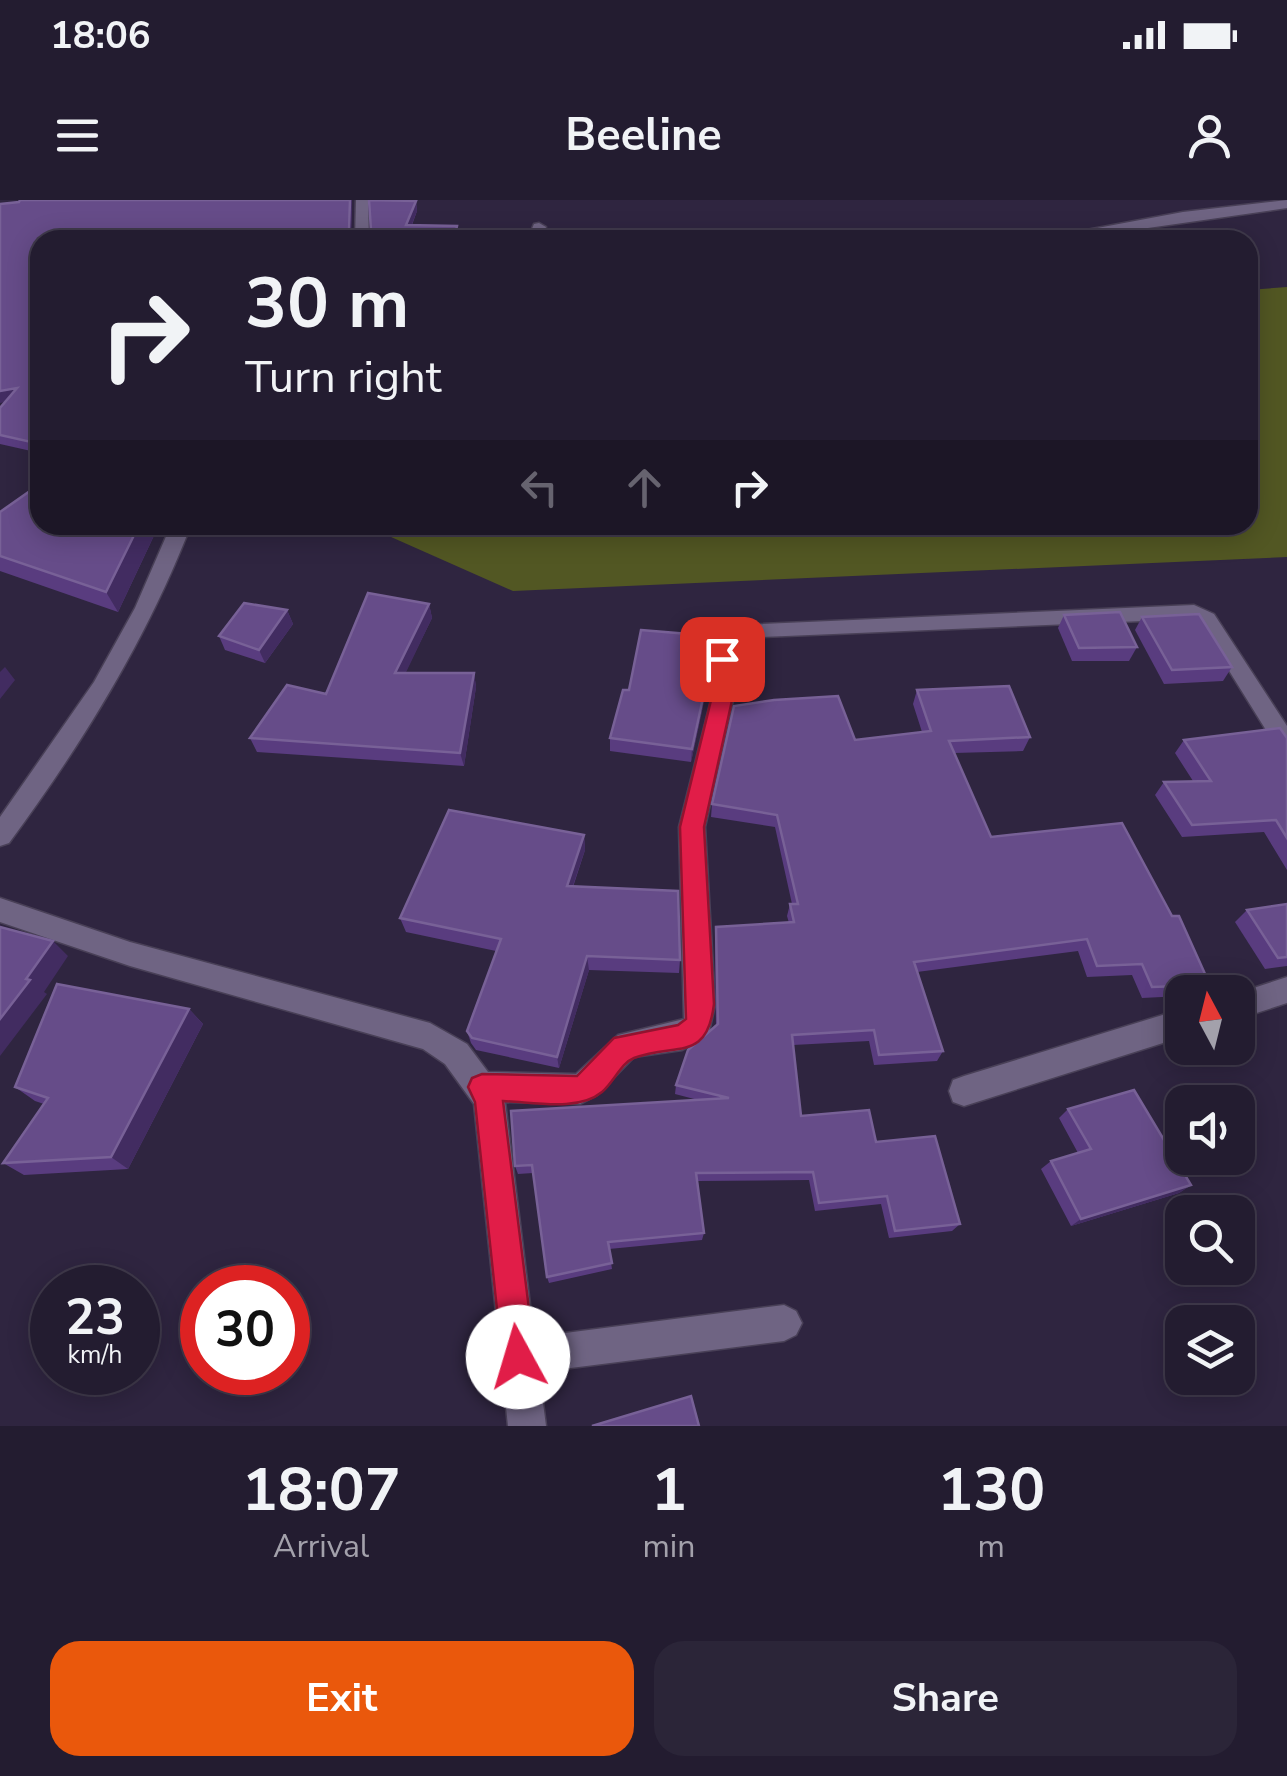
<!DOCTYPE html>
<style>
:root{--surface:#231c30;--page:#2b2538;--text:#f1f3f6;--muted:#a3a1ab;--line:#403a4c;--accent:#ea580c}
body{margin:0;font-family:"Nunito Sans",sans-serif;background:var(--page);color:var(--text);height:100vh;display:flex;flex-direction:column;font-size:38px;white-space:nowrap}
*{box-sizing:border-box;margin:0}
p{font-size:32px;color:var(--muted)}
.icon{flex:none;width:55px;height:55px;fill:none;stroke:currentColor;stroke-width:2;stroke-linecap:round;stroke-linejoin:round}
.map{position:relative;height:1226px;overflow:hidden}
.drawer{display:flex;flex-direction:column;background:var(--surface);flex:1}
.drawer>*{flex:none}
.hud{position:absolute;left:30px;top:30px;width:1228px;height:305px;border-radius:30px;box-shadow:0 5px 25px #0003,0 0 0 2px var(--line);background:#231c30;color:var(--text);overflow:hidden}
.needle{width:65px;rotate:353deg}
.buttons{position:absolute;left:1165px;top:775px;display:grid;gap:20px}
.buttons a{display:grid;place-items:center;width:90px;height:90px;border-radius:20px;background:var(--surface);box-shadow:0 5px 25px #0003,0 0 0 2px var(--line);font-size:50px}
.speed{position:absolute;left:30px;top:1065px;display:flex;gap:20px;font-size:50px;font-weight:700;text-align:center}
.speed>*{display:grid;place-content:center;width:130px;height:130px;border-radius:50%;background:var(--surface);box-shadow:0 5px 25px #0003,0 0 0 2px var(--line);line-height:1}
.speed small{font-size:25px;font-weight:400}
.speed .limit{border:15px solid #d22;background:#fff;color:#111}
.pin{position:absolute;display:grid;place-items:center;width:85px;height:85px;color:#fff;margin:-42px;border-radius:20px;box-shadow:0 5px 15px #0006}
.me{position:absolute;width:110px;margin:-55px;rotate:354deg;stroke-linejoin:round;filter:drop-shadow(0 0 8px #0008)}
.turn{display:flex;align-items:center;gap:35px;height:210px;padding:0 50px;font-size:45px}
.turn .icon{width:130px;height:130px;stroke-width:2.5}
.turn b{display:block;font-size:70px;line-height:85px}
.lanes{display:flex;align-items:center;height:95px;padding:0 50px;background:#0003;justify-content:center;gap:50px;direction:ltr}
.lanes .off{opacity:.35}
.eta{display:flex;justify-content:space-evenly;align-items:center;height:170px;text-align:center}
.eta b{font-size:60px;font-weight:700;line-height:70px}
.cta{display:flex;gap:20px;margin-top:auto;padding:20px 50px}
.cta a{flex:1;height:115px;border-radius:30px;background:var(--accent);color:#fff;font-size:40px;font-weight:700;line-height:115px;text-align:center}
.cta a+a{background:var(--page);color:var(--text)}
.status{display:flex;justify-content:space-between;align-items:center;height:70px;padding:0 50px;background:var(--surface);direction:ltr}
.status svg{height:28px;fill:currentColor}
header{display:flex;justify-content:space-between;align-items:center;height:130px;padding:0 50px;background:var(--surface);font-size:45px;font-weight:700}
.map>svg:first-child{display:block}
.green{fill:#525723}
.lines{fill:none;stroke-linecap:round;stroke-linejoin:round}
.street-casing{stroke:#494057;stroke-width:3}
.street{fill:#6f6483;fill-rule:evenodd}
.wall{fill:#593c7f}
.shaded-wall{fill:#422c61}
.building{fill:#664c89;stroke:#786197;stroke-width:2.5}
.route{fill:#e11d48;stroke:#92132f;stroke-width:2.5}
</style>
<div class="status"><b>18:06</b><svg viewBox="0 0 49 12"><path d="M0 12V9h3v3zM5 12V6h3v6zM10 12V3h3v9zM15 12V0h3v12zM26 1h20v11H26zM47 4h2v5h-2z"/></svg></div>
<header><svg class="icon" aria-label="menu" viewBox="0 0 24 24"><path d="M4 6h16M4 12h16M4 18h16"/></svg>Beeline<svg class="icon" aria-label="person" viewBox="0 0 24 24"><circle cx="12" cy="8" r="4"/><path d="M4 21q1-7 8-7t8 7"/></svg></header>
<div class="map">
<svg width="1287" height="1226" viewBox="0 0 1287 1226">
<rect width="100%" height="100%" fill="#2f2540"/>
<polygon class="green" points="1287,87 1287,357 513,391 364,325 1248,325 1248,90"/>
<g class="lines">
<defs>
<g id="street">
<polygon points="356,0 368,0 369,40 355,40"/>
<polygon points="1287,0 1287,8 1064,40 1033,40 1183,12"/>
<polygon points="539,23 546,27 541,40 527,40 534,24"/>
<path d="M171,325H191C146,441 82,544 9,643L0,646V617L94,482L135,408Z"/>
<polygon points="1194,405 1214,414 1287,526 1287,554 1279,551 1200,424 1191,419 735,438 734,496 705,627 715,805 708,836 682,850 634,857 597,895 580,904 505,902 534,1137 784,1105 796,1111 802,1123 796,1135 784,1141 539,1172 546,1226 508,1226 474,904 445,864 423,849 130,766 0,722 0,698 130,742 430,823 467,844 488,872 576,874 618,835 684,819 679,627 712,496 716,426"/>
<polygon points="1287,777 1287,803 1238,819 1238,793"/>
<polygon points="1182,809 1182,837 964,906 953,902 949,891 953,880 964,876"/>
</g>
</defs>
<use href="#street" class="street-casing"/>
<use href="#street" class="street"/>
</g>
<g class="wall">
<polygon points="20,0 352,0 351,33 353,34 371,30 391,1 416,1 417,11 412,25 458,36 40,40 40,253 0,244 0,208 5,202"/>
<polygon points="0,312 40,325 159,325 118,412 0,371"/>
<polygon points="429,404 432,418 405,473 474,473 476,487 464,566 257,552 250,538 326,494"/>
<polygon points="287,410 293,424 265,463 225,450 219,436"/>
<polygon points="1064,415 1137,447 1129,461 1072,461 1058,428"/>
<polygon points="1142,417 1232,467 1223,481 1164,484 1135,430"/>
<polygon points="709,478 691,562 610,551 610,538 629,490"/>
<polygon points="917,490 1030,537 1023,551 954,553 991,637 1210,785 1202,792 1182,792 1182,796 1142,798 1132,775 1087,777 1078,751 917,772 943,851 937,861 874,865 869,841 793,845 801,916 876,942 960,1024 952,1031 889,1038 881,1004 815,1011 809,980 697,981 704,1033 702,1040 609,1049 612,1069 549,1083 547,1077 533,973 518,974 515,966 698,900 675,894 676,885 716,826 715,738 716,727 789,723 787,716 790,704 792,704 775,627 711,617 712,604 855,540 922,532 913,504"/>
<polygon points="1287,538 1287,670 1264,632 1182,637 1155,595 1164,582 1193,581 1175,553 1184,540"/>
<polygon points="584,635 585,650 573,687 680,760 679,773 589,770 559,868 476,850 471,843 467,831 496,751 406,732 400,718"/>
<polygon points="1287,704 1287,766 1265,769 1235,722 1247,710"/>
<polygon points="189,809 203,824 128,969 24,975 3,963 44,904 35,901 15,887"/>
<polygon points="1068,909 1191,985 1179,993 1071,1026 1041,969 1051,961 1078,953 1059,918"/>
</g>
<g class="shaded-wall">
<polygon points="350,0 352,0 351,40 349,30"/>
<polygon points="416,1 417,11 408,34 406,25"/>
<polygon points="17,188 23,199 0,203 0,191"/>
<polygon points="139,325 159,325 118,412 106,392"/>
<polygon points="429,404 432,418 399,487 395,473"/>
<polygon points="287,410 293,424 265,463 259,450"/>
<polygon points="710,465 709,478 691,562 692,549"/>
<polygon points="5,467 15,480 0,499 0,472"/>
<polygon points="474,473 476,487 464,566 460,553"/>
<polygon points="584,635 585,650 568,700 567,686"/>
<polygon points="53,741 68,756 44,792 47,794 0,856 0,819"/>
<polygon points="587,756 589,770 559,868 557,857"/>
<polygon points="189,809 203,824 128,969 111,957"/>
<polygon points="1191,985 1179,993 1071,1026 1081,1019"/>
</g>
<g class="building">
<polygon points="20,0 350,0 349,30 353,34 371,30 369,0 416,1 406,25 457,26 454,40 40,40 40,244 0,235 0,208 17,188 0,191 0,4 19,2"/>
<polygon points="40,284 40,325 139,325 106,392 0,356 0,312"/>
<polygon points="368,393 429,404 395,473 474,473 460,553 250,538 287,485 326,494"/>
<polygon points="244,403 287,410 259,450 219,436"/>
<polygon points="1120,412 1137,447 1079,448 1064,415"/>
<polygon points="1199,414 1232,467 1172,470 1142,417"/>
<polygon points="641,430 712,436 710,465 692,549 610,538 623,490 629,490"/>
<polygon points="1009,486 1030,537 949,541 991,637 1122,623 1172,716 1179,716 1210,785 1152,787 1142,764 1097,766 1087,739 914,762 943,851 879,855 874,830 792,835 801,916 869,910 876,942 935,936 960,1024 895,1031 887,996 819,1003 813,972 696,973 704,1033 608,1042 612,1063 547,1077 532,965 515,966 511,911 729,898 676,885 688,850 718,824 716,727 794,722 790,704 798,704 777,615 712,604 734,506 774,500 838,496 855,540 931,531 917,490"/>
<polygon points="1280,528 1287,538 1287,638 1276,620 1192,625 1164,582 1211,581 1184,540"/>
<polygon points="449,610 584,635 567,686 678,691 680,760 587,756 557,857 472,838 467,831 501,739 400,718"/>
<polygon points="1287,704 1287,757 1278,758 1247,710"/>
<polygon points="0,727 53,741 26,779 30,780 0,819"/>
<polygon points="57,784 189,809 111,957 3,963 48,898 15,887"/>
<polygon points="1134,890 1191,985 1081,1019 1051,961 1091,949 1068,909"/>
<polygon points="691,1196 699,1226 592,1226"/>
</g>
<path class="route" d="M722,452L732,459L733,496L704,627L714,804C707,863 676,842 634,858C621,863 614,882 602,892C578,912 533,902 503,901L535,1157L530,1168L518,1173L507,1168L502,1157L475,902L468,887L472,878L482,874L577,876L614,838L678,825L686,819L680,627L712,496L713,459Z"/>
</svg>
<div class="buttons">
<a><svg class="needle" viewBox="-14 -14 28 28"><path d="M0-13l5 13h-10z" fill="#e53935"/><path d="M0 13l5-13h-10z" fill="#a3a1ab"/></svg></a>
<a><svg class="icon" aria-label="sound" viewBox="0 0 24 24"><path d="M4 9h4l5-4v14l-5-4H4zM17 9q2 3 0 6"/></svg></a>
<a><svg class="icon" aria-label="search" viewBox="0 0 24 24"><circle cx="10" cy="10" r="6"/><path d="M15 15l6 6"/></svg></a>
<a><svg class="icon" aria-label="layers" viewBox="0 0 24 24"><path d="M12 4l9 5-9 5-9-5zM3 14l9 5 9-5"/></svg></a>
</div>
<div class="speed"><div>23<small>km/h</small></div><div class="limit">30</div></div>
<div class="pin" style="left:722px;top:459px;background:#d93025"><svg class="icon" aria-label="arrive" viewBox="0 0 24 24"><path d="M6 21V4h12l-3 4 3 4H6"/></svg></div>
<svg class="me" style="left:518px;top:1157px" viewBox="-20 -20 40 40"><circle r="19" fill="#fff"/><path d="M0-13L10 11 0 6-10 11z" fill="#e11d48"/></svg>
<div class="hud">
<div class="turn"><svg class="icon" aria-label="right" viewBox="0 0 24 24"><path d="M7 20v-9h11M14 6l5 5-5 5"/></svg><div><b>30 m</b>Turn right</div></div>
<div class="lanes"><svg class="icon off" aria-label="left" viewBox="0 0 24 24"><path d="M17 20v-9H6M10 6l-5 5 5 5"/></svg><svg class="icon off" aria-label="ahead" viewBox="0 0 24 24"><path d="M12 20V5M6 11l6-6 6 6"/></svg><svg class="icon" aria-label="right" viewBox="0 0 24 24"><path d="M7 20v-9h11M14 6l5 5-5 5"/></svg></div>
</div>
</div>
<section class="drawer">
<div class="eta">
<div><b>18:07</b><p>Arrival</p></div>
<div><b>1</b><p>min</p></div>
<div><b>130</b><p>m</p></div>
</div>
<div class="cta"><a>Exit</a><a>Share</a></div>
</section>
